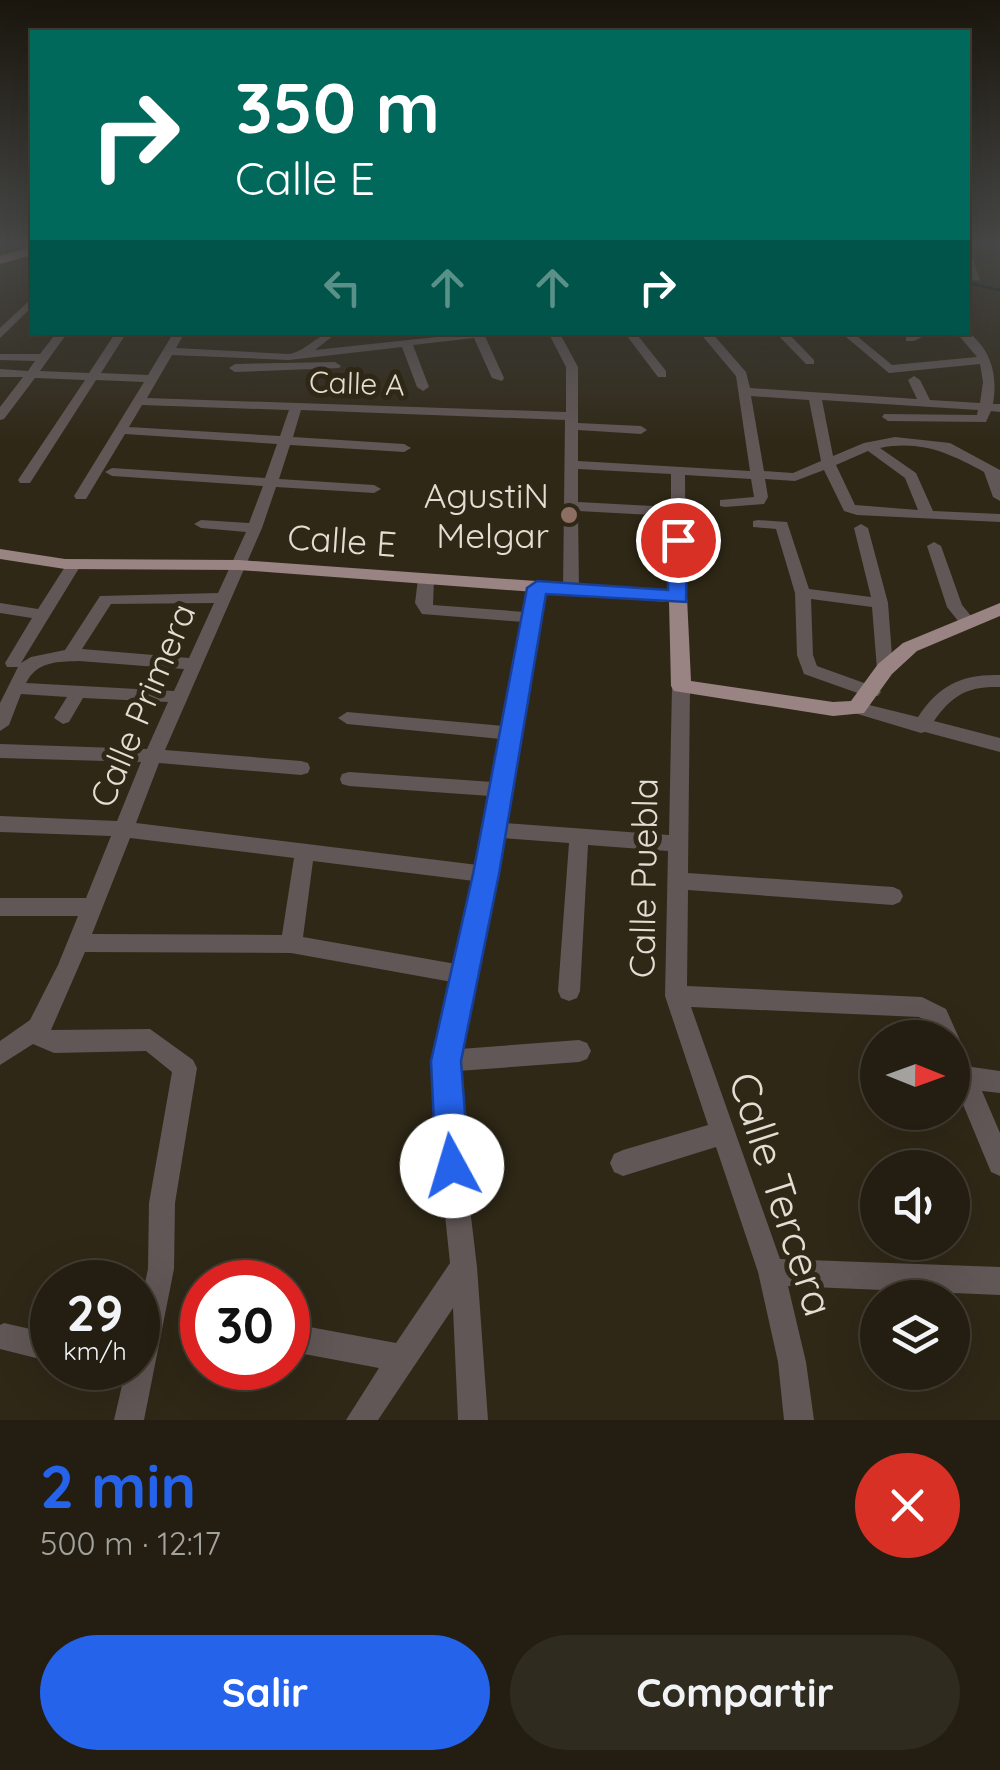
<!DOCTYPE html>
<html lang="es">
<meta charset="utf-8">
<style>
:root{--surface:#231e11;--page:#2f2b1f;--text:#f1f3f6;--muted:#a3a29f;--line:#403c31;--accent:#2563eb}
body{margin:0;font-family:Quicksand,sans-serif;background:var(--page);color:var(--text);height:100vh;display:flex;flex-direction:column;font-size:38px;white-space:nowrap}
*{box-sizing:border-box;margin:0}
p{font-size:32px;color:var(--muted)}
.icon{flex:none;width:55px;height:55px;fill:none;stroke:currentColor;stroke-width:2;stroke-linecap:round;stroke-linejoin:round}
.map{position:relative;height:1420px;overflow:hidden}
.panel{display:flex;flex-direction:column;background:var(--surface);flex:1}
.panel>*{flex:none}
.guide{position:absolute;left:30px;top:30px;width:940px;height:305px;border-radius:0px;box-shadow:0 10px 40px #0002,0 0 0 2px var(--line);background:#00695c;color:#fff;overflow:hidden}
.needle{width:65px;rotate:91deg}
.fabs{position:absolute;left:860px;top:1020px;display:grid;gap:20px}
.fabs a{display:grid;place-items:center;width:110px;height:110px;border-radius:50%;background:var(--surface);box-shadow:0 10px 40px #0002,0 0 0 2px var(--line);font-size:50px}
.speed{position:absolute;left:30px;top:1260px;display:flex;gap:20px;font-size:50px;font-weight:700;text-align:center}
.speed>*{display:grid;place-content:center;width:130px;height:130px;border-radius:50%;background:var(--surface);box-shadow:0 10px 40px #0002,0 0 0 2px var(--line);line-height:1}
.speed small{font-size:25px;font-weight:400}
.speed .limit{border:15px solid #d22;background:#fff;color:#111}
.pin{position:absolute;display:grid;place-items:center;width:85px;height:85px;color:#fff;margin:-42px;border:5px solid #fff;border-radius:50%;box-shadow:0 2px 10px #0007}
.me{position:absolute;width:110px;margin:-55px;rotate:354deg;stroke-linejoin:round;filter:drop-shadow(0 0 8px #0008)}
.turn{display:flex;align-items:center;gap:35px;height:210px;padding:0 40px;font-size:45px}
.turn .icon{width:130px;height:130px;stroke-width:2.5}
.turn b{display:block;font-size:70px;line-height:85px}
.lanes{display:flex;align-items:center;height:95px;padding:0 40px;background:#0003;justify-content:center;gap:50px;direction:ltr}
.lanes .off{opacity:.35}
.round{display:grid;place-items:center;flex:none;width:105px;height:105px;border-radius:52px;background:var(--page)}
.summary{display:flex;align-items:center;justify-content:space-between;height:170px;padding:0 40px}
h1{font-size:60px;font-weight:800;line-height:75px;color:var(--accent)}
.cta{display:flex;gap:20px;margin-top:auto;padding:20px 40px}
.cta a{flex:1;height:115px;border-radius:60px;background:var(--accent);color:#fff;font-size:40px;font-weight:800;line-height:115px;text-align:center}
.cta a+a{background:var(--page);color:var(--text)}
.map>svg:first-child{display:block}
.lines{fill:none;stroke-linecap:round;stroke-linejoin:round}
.stream{stroke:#00131d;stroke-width:2.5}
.minor{fill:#615756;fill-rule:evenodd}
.major{fill:#998383;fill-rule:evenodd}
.highway{fill:#af9595;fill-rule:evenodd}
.route{fill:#2563eb;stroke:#184099;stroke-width:2.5}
.education-dot{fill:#8d6e63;stroke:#2f2817;stroke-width:4}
.labels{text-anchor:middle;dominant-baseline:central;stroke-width:10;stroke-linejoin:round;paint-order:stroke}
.far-street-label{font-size:30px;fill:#e2ded3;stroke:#2f2817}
.poi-label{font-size:35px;fill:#e2ded3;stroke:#2f2817;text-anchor:end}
.street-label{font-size:35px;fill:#e2ded3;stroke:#2f2817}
.near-street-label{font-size:42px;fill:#e2ded3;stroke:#2f2817}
</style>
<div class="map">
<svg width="1000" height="1420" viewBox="0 0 1000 1420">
<rect width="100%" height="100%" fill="#2f2817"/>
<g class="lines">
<polyline class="stream" points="968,283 1000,290"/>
<g class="minor">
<polygon points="968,256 973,259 980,281 971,279 968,270"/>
<polygon points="32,298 32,307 0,338 0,328"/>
<path d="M57,332H68L40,371L89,373L116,332H127L101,373L148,375L174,332H185L176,348L289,354C308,351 317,332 338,332L315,350L483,332L504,378L502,381L492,378L474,338L413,345L429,387L423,391L417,387L402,347L289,360L172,355L147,398L566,412V367L548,332H559L578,367V423L641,426L647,430L641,434L578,430V461L750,471L736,376L699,332H711L746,372L750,388L917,399L908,380L914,376L920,380L930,400L980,403L983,382L980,364L889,373L840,332H852L892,365L977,357L956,332H968C991,350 998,374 993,404H1000V412L991,411L986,422L888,421L882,417L884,414L977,415L978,410L822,400L833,456L864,443L895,437L950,443L1000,470V501L993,497L984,472C949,453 921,440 880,448L916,473L933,511L1000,514V522L857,515L844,511L824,470L795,481L765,479L768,497L764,504L725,507L720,506V500L754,497L751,479L685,475L686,597L678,602L670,597L671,516L578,511L579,590L571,595L563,590L565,420L301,410L293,437L404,444L411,448L404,452L290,445L279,479L374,485L381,489L374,493L276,487L262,528L165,750L301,761L308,763L310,768L308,773L301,775L159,763L136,823L478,865L490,796L349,786L342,784L340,779L342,774L349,772L493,782L501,739L347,724L338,718L347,712L504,726L523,622L422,614L415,603L418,579L426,574L434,579L433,605L525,612L532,585H542L545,588L505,823L669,835L672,686L675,682H687L690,686L688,873L893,887L900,890L903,896L900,902L893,905L688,890L687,986L922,997L946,1009L972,1067L1000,1071V1093L982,1091L1000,1133V1176L991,1172L952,1078V1038H936L930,1023L919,1017L691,1007L780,1259L1000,1267V1295L788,1286L806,1362L814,1420H784L778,1362L758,1272L716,1147L623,1176L614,1172L610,1163L614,1154L623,1150L708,1125L665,996L668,851L588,845L580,991L577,998L569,1001L561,998L558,991L569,843L502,838L460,1049L579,1040L587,1043L591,1051L587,1059L579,1062L458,1071L457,1099L477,1267L488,1420H458L453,1308L378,1420H346L379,1368L288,1351V1323L396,1343L450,1263L433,1099L434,1061L452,982L291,953L85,952L51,1030L150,1029L193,1060L197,1068L175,1203L174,1269L144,1420H114L126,1368H138V1315L148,1269L149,1203L172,1072L146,1051L54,1053L33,1044L0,1065V1041L30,1020L58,965L78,916H0V898H86L111,836L0,832V816L117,821L141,762L0,758V744L147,749L168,702L83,698L69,722L63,724L54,718L67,697L21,694L9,725L0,731V703L18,667H7L5,663L32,618L0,613V603L38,609L68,562L73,560L81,565L21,663L31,657L65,650L100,596L218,593L246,532L201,528L194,524L201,520L249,523L263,486L112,476L105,472L112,468L265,478L277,444L125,434L86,499H76L74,496L144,382L96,380L30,483H20L18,480L85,380L35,378L4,419L0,420V407L23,377H0V369L28,371L35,361L0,360V354H40ZM751,396L809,400L821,461L793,473L764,471ZM142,405L289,410L280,436L129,427ZM868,451L905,478L918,510L855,505L836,465ZM578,469L671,474V507L578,502ZM214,603L189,658L82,649L111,604ZM79,661L184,669L174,691L26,683C37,661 57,662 79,661ZM130,838L294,858L282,935L92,934ZM313,861L474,881L456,964L303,937Z"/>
<polygon points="624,332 635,332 666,371 666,377 658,377"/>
<polygon points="775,332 787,332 814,360 814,364 806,364"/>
<polygon points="916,332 932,332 914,341 906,341 906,337"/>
<polygon points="335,362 341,366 339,368 235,372 229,368 235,364"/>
<polygon points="758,520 787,522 809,589 871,597 854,528 861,524 868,528 888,603 893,669 885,675 877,669 872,607 811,599 813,655 817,666 878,688 881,692 878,696 866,696 804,674 797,655 795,593 776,529 753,527 753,521"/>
<polygon points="934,542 941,546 962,605 976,622 974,626 962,626 947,607 927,546"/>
<path d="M1000,675V687C968,686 952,695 934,721L1000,738V752L925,732L921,733L851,712L848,708L857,702L918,717C939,685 962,674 1000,675Z"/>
<polygon points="4,1323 52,1334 52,1362 0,1349 0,1325"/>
</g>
<polygon class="major" points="0,549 65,559 239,560 678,591 687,597 691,681 833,702 851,701 878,664 903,643 1000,603 1000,616 917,651 892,674 864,713 833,716 674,691 671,686 669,602 239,570 65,569 0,559"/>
<polygon class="highway" points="32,247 32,255 0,264 0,256"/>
</g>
<linearGradient id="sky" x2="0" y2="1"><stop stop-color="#1a160d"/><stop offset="0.55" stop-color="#474847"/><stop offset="1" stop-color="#474847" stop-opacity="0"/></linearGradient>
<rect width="1000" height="444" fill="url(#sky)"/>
<polygon class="route" points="678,535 687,540 686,602 546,594 499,874 461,1061 469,1166 464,1178 452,1182 441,1178 436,1166 431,1061 473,874 527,588 537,581 668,590 668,540"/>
<circle class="education-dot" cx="569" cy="515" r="10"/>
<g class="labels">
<g class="far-street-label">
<text transform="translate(357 383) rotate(2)">Calle A</text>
</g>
<g class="poi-label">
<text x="549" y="495">AgustiN<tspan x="549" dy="40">Melgar</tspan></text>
</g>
<g class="street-label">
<text transform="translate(342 540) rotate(4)">Calle E</text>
<text transform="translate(142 705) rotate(-67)">Calle Primera</text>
<text transform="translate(643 878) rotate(-89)">Calle Puebla</text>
</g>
<g class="near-street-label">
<text transform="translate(782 1194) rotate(72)">Calle Tercera</text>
</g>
</g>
</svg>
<div class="fabs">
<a><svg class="needle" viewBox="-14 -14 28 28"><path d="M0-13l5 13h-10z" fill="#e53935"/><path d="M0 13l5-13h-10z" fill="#a3a29f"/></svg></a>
<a><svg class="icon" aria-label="sound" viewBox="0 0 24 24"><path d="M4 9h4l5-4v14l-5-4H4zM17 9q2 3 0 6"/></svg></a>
<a><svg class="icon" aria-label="layers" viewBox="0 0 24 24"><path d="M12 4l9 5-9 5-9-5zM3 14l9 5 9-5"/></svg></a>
</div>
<div class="speed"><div>29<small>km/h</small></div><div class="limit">30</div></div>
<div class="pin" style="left:678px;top:540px;background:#d93025"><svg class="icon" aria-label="arrive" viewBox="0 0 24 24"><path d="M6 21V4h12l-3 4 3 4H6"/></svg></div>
<svg class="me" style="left:452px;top:1166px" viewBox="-20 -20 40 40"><circle r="19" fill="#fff"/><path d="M0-13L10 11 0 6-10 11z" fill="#2563eb"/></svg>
<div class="guide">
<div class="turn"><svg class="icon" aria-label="right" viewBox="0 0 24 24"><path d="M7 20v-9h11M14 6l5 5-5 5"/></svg><div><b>350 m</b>Calle E</div></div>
<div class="lanes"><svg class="icon off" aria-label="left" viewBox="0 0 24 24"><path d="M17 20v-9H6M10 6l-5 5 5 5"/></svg><svg class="icon off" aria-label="ahead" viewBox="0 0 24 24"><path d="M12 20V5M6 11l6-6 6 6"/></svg><svg class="icon off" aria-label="ahead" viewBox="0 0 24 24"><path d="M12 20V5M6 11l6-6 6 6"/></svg><svg class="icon" aria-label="right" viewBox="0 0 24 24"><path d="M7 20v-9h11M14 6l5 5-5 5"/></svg></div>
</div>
</div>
<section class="panel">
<div class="summary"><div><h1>2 min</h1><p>500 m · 12:17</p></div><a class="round" style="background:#d93025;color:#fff"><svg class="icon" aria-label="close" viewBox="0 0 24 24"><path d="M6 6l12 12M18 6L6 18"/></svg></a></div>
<div class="cta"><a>Salir</a><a>Compartir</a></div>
</section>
